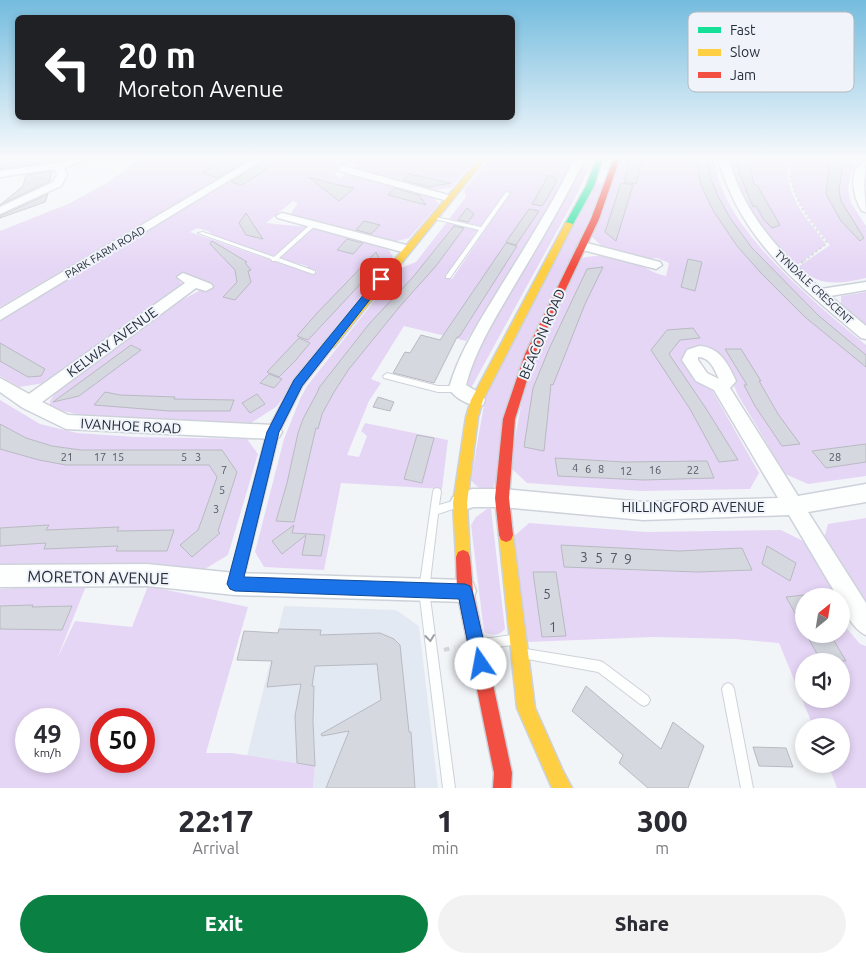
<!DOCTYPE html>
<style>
:root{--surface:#fff;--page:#f2f2f3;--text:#2b2b33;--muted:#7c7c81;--accent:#0b8043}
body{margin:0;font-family:Ubuntu,sans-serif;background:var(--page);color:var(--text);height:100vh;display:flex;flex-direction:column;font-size:19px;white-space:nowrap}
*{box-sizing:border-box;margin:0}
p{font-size:16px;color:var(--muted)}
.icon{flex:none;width:28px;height:28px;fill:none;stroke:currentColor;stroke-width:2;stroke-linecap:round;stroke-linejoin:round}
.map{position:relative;height:788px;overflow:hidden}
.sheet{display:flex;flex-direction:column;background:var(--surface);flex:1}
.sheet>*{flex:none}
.hud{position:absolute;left:15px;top:15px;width:500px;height:105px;border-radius:8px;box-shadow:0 2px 8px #0003;background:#202124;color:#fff;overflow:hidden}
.needle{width:32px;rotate:30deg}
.tools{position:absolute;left:795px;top:588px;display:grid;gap:10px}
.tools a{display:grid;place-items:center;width:55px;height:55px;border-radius:50%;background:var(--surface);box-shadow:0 2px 8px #0003;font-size:25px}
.speed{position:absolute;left:15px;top:708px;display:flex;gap:10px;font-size:25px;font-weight:700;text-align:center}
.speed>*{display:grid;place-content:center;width:65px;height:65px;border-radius:50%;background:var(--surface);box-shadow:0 2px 8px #0003;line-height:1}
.speed small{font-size:12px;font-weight:400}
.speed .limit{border:8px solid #d22;background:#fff;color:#111}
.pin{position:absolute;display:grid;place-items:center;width:42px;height:42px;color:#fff;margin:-21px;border-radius:10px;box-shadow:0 2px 8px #0006}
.me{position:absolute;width:55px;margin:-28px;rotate:348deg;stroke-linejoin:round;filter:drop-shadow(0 0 4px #0008)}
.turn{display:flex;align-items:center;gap:18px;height:105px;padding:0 20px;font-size:22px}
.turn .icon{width:65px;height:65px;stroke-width:2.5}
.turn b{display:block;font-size:35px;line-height:42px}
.eta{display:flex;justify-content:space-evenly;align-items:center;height:85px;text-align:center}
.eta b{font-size:30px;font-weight:800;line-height:35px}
.action{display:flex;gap:10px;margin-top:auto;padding:10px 20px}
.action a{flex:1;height:58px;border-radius:30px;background:var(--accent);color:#fff;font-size:20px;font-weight:800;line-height:58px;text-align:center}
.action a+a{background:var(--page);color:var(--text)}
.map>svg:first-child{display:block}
.built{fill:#e2e9f2}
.green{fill:#e6d6f6;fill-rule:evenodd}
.building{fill:#d6d8e0;stroke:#b8bac2}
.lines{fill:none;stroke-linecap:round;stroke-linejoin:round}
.lane-casing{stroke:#cdd2da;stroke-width:2}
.street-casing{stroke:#cdd2da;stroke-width:3}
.fast-casing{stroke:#cdd2da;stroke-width:3}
.slow-casing{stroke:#cdd2da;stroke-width:3}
.jam-casing{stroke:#cdd2da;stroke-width:3}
.path-far2{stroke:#d4d5d8;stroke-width:2;stroke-dasharray:2.5 2.5;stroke-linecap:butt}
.path-far1{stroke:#d4d5d8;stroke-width:2.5;stroke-dasharray:3 3;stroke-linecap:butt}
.path{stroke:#d4d5d8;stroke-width:4;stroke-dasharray:5.5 5.5;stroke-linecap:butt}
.lane{fill:#fdfefe;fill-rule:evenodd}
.street{fill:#fdfefe;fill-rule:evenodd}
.fast{fill:#16e098;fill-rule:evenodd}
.slow{fill:#ffcf43;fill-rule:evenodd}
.jam{fill:#f24e42;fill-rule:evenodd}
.oneway{stroke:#9ca0a6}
.route{fill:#1a73e8;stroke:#114b97}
.labels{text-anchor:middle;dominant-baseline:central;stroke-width:4;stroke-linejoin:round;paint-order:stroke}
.far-street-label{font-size:11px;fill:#262e3a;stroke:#f0f4fa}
.number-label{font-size:11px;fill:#525864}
.street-label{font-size:14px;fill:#262e3a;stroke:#f0f4fa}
.near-number-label{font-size:14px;fill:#525864}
.near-street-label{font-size:16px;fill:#262e3a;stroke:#f0f4fa}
.key{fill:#f0f4fa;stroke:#b3b9c0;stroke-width:1}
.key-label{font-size:14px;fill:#262e3a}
</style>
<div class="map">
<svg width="866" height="788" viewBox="0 0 866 788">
<rect width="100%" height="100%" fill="#f2f5f8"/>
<polygon class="built" points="284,606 396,610 419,626 438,788 313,788 315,766 247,756"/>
<g class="green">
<polygon points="141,158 254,158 0,307 0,231 68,204 109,182"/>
<polygon points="266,158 473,158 475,160 451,188 431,190 353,170 356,164 351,163 334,174 340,178 346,174 431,195 439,204 409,238 393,242 294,215 291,213 298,203 293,201 266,223 307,227 279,252 273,256 217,237 208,231 197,228 190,232 314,275 317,271 307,268 307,266 278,258 310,228 385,247 388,248 393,257 276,407 251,423 100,419 58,410 50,406 50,401 59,386 167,308 212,284 185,273 177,278 182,284 177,290 45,383 19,387 0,376 0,318"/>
<polygon points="490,158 574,158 562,185 541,223 466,341 404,326 371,379 381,383 369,401 347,455 359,457 367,436 361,431 365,423 448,440 442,489 341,483 324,570 264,567 255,552 284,439 300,399 307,386 393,277 401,268 416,262 447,222 478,229 446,277 452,279 510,193 506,191 482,226 449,219 466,197 464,190"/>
<path d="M621,158H715C716,223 818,306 866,345V476L808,484L785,474L738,395L729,374L696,349L699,381L712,390L759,473L750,489L640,491L527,483L510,467L526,377L581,258C603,254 617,254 638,264C648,269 656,274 666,276L669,263L657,258L641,259L605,249L592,237Z"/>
<path d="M731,158H784L788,160C785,198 804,214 825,243L824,246L797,265C770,239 732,197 731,158Z"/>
<path d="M786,158H843L856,165L851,174L848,188L851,203L866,226V278C840,284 818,287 798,267L830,245C811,220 786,194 791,160Z"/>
<path d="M580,166L589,168L574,200L470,390L462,380C497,306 546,240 580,166Z"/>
<path d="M594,182L605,184L566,269L493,488C483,492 477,488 471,480L486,393Z"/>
<polygon points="866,292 866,326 841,306 841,296"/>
<polygon points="0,400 40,424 77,433 136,437 247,439 258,454 228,555 200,572 108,564 0,568"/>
<path d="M487,509H491L505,629C499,636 493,636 484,632L471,525L476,517Z"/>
<polygon points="866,518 866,609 823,542 828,524"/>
<path d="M529,523L646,532L781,530L807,543L839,596H804V634H841V599L844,625L860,644L866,646V788H837L828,764H841V726H813L779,643L735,639L654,637L527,642L512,538ZM804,661H841V699H804Z"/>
<path d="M46,586H86L57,659L75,621L132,627L148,586L248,607L206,753H231L315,766L313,788H0V589ZM26,719H69V761H26ZM101,719H144V761H101Z"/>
</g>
<g class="building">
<polygon points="0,158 55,158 54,162 0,169"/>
<polygon points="228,158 252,158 218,178 202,173"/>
<polygon points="268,158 284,158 242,185 231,182"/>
<polygon points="631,158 642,158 636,184 624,182"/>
<polygon points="696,158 707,158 711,179 717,194 730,218 752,248 819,316 866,355 866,367 805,317 761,273 737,246 714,212 700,183"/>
<polygon points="737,158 748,158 754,184 757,185 780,225 772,228 764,220 756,206 753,207 739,172"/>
<polygon points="830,158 836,158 843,164 839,190 841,201 864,238 860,241 841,221 826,194"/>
<polygon points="52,171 50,181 0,205 23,186 26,175"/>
<polygon points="409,174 451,183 428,187 403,180"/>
<polygon points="549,175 557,180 548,197 542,206 532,204"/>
<polygon points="308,177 338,185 354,188 339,201"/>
<polygon points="621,183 633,185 616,241 605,232"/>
<polygon points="395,188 419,195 426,205 388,195"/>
<polygon points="48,194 45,202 0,218 0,216"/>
<polygon points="467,208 474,214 468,222 458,220"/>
<polygon points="529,209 539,211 516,245 506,242"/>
<polygon points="246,213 255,227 263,239 246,235 239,223"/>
<polygon points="364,221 380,225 371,234 356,230"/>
<polygon points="454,226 464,228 436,266 401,305 349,369 334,392 322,414 318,429 316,428 294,522 276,521 287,483 298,433 303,419 319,389 318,389 369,324 413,277"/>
<polygon points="347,239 363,243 353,254 337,250"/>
<polygon points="212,241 247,262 245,263 251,270 248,271 251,282 235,300 223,297 237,282 235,270 210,244"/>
<polygon points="506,243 517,246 470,320 459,337 457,337 434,383 393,373 405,352 410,353 421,335 440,340"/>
<polygon points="376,252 381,262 308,340 297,336 318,312"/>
<polygon points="688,259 702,262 695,291 681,287"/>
<polygon points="603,267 585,304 553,385 551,384 544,451 524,447 533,388 549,349 587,269"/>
<polygon points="693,328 700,338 680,340 669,354 707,410 738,460 719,462 690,409 651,350 667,330"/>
<polygon points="299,338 310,343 295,361 279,377 267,372"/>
<polygon points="0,343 45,369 41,376 28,377 0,361"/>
<polygon points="131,345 141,350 79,396 53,402"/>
<polygon points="725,349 741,349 761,381 759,381 778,414 800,444 782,446 755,406 744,385 747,385"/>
<polygon points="269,374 282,379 274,388 260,383"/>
<polygon points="105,392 120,395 175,397 174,399 234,400 230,411 170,411 94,405"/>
<polygon points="257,394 265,404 250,413 242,403"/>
<polygon points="378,397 394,402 390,411 373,407"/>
<polygon points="0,424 26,438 52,446 81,450 222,450 237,472 218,531 220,533 192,557 180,545 198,530 205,511 217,477 209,465 66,465 39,460 0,449"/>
<polygon points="417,435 434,438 422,483 404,479"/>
<polygon points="866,444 866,462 826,468 812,451"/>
<polygon points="555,458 624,462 707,461 714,478 644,480 558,476"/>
<polygon points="49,525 46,530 119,527 117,531 174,530 167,551 116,551 118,546 44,549 46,543 0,546 0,528"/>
<polygon points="294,525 292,533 325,535 321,556 302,555 306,535 282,554 272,541"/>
<polygon points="561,545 679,551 742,548 752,570 697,572 564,567"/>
<polygon points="767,546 796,563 790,581 762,564"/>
<polygon points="533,572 556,572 566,636 542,637"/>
<polygon points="804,595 804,629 786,597"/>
<polygon points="33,605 32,607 72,606 62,630 0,629 0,606"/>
<polygon points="279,629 321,630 320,635 380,633 394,639 400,645 409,732 411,732 415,788 326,788 349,731 322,736 321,734 381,700 377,664 315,666 312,686 314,686 313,721 315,766 297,763 295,716 301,684 267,687 272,661 237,660 244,631 278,633"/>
<polygon points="806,634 830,634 846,661 821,661"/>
<polygon points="586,686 661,749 673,722 704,746 688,788 648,788 619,763 623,755 572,711"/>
<polygon points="753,747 786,748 793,767 759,766"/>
</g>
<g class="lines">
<defs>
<g id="lane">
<polygon points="506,192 510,193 450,278 446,278 446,276 479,230 431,218 431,216 481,227"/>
<polygon points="312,223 317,224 279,258 315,271 315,273 313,274 276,261 272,261 271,259 198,233 203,232 274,257"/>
<polygon points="387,373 438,386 458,386 461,387 462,389 461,391 458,392 438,392 384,378 383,376"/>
<polygon points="437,488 440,489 441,492 439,505 456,500 459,501 460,504 459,507 438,514 429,590 455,788 443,788 419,590 433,492 434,489"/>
<polygon points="512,635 516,636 517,640 516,644 512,645 484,649 480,648 479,644 480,640 484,639"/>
<polygon points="526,649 600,661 604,663 648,696 650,700 648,704 644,706 640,704 598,672 522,658 521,654 522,650"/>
<polygon points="728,683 732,685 734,689 753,788 741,788 722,689 724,685"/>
</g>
<g id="street">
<polygon points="77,158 91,158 64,168 67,175 61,186 0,214 0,207 53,182 57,175 55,169 0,177 0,171 58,163"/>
<polygon points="255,158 266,158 0,320 0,309"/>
<path d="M575,158H585C564,202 539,244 514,286C496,317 475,350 466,385L483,395L485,400L483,405C472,408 454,398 449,388C459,352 481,319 501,286C527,244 553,203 575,158Z"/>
<path d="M718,158H728C745,215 777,250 821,289L866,282V290L830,296L866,326V339L861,338C799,285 740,240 718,158Z"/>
<path d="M866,162L864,186L866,212L862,211C854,199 846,168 866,162Z"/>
<polygon points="344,166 452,196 453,198 448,201 340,171 340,167"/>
<polygon points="282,213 410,246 412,249 406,253 278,218 276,216"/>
<polygon points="583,242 660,262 662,265 656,269 579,249 577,246"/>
<polygon points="183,273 211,284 213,287 206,291 196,288 42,402 68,415 273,425 279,427 282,432 279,437 273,439 66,429 23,408 0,392 0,378 29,394 185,283 177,277"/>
<path d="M699,346C720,347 728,364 736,381L730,388L798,496L866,484V502L808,512L866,603V635C854,630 841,609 841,596H837L789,515L643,520L502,507H473L460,512L453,509L450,503L453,497L472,489H502L643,502L778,498L714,390L696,381L682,360L687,350ZM698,357C710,357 715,370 719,379L707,373L698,360Z"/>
<polygon points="147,564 235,573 465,580 473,583 476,591 473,599 465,602 235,595 147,586 0,587 0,565"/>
</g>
<polygon id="fast" points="597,158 603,158 594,186 572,226 566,226 565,224 586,186"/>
<g id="slow">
<polygon points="480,158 486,158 334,347 326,347 325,344 326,341"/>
<polygon points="566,222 573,224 483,400 478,417 467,503 470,557 468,562 463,564 458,562 456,557 453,503 466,417 471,400"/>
<polygon points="506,528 511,530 513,535 535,708 563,771 572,788 552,788 517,708 499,535 501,530"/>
</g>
<g id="jam">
<polygon points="614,158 620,158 599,219 535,354 515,419 509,498 513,535 511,540 506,542 501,540 499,535 495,498 503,419 525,354 591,219"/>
<polygon points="330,340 335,344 302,386 279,432 242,584 240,589 235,591 230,589 228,584 267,432 294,380 326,341"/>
<polygon points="463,550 468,552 470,557 473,591 512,773 511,788 493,788 494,773 457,591 456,557 458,552"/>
</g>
</defs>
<use href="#lane" class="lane-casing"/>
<use href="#street" class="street-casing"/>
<use href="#fast" class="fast-casing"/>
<use href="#slow" class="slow-casing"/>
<use href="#jam" class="jam-casing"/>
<path class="path-far2" d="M785,158L789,160C790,197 805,215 827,243L804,261"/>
<polyline class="path-far1" points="801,263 806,259"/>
<polyline class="path" points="444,650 455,647"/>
<use href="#lane" class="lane"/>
<use href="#street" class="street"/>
<use href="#fast" class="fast"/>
<use href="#slow" class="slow"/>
<use href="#jam" class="jam"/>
</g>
<defs><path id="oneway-chevron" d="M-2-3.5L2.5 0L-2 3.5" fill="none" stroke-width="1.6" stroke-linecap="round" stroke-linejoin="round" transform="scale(1.25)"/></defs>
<use class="oneway" href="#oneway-chevron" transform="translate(430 638) rotate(83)"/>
<linearGradient id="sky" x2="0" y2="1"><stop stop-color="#74bcde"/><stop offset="0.59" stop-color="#f9fafc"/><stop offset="1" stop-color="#f9fafc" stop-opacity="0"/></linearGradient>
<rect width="866" height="268" fill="url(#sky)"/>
<polygon class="route" points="378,277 385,277 386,279 302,386 279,432 244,577 465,584 470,586 472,591 489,664 487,670 481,672 475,670 472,664 459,599 235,591 230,589 227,584 267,432 294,380"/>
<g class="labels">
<g class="far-street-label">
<text transform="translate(105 252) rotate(-31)">PARK FARM ROAD</text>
<text transform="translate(814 287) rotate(43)">TYNDALE CRESCENT</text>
</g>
<g class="number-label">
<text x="67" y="457">21</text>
<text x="100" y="457">17</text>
<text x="118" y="457">15</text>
<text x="184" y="457">5</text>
<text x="198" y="457">3</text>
<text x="835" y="457">28</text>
<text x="575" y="468">4</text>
<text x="588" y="469">6</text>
<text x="601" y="469">8</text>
<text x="224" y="470">7</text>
<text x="655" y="470">16</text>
<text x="693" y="470">22</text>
<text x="626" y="471">12</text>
<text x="222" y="490">5</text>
<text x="216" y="509">3</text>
</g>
<g class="street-label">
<text transform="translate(542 334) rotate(-67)">BEACON ROAD</text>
<text transform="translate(112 342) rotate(-36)">KELWAY AVENUE</text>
<text transform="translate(131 426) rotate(3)">IVANHOE ROAD</text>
<text x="693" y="507">HILLINGFORD AVENUE</text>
</g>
<g class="near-number-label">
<text x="584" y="557">3</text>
<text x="599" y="558">5</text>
<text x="614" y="558">7</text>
<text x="628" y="559">9</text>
<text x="547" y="594">5</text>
<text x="553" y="627">1</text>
</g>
<g class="near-street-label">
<text transform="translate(98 577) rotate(1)">MORETON AVENUE</text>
</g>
</g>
<rect x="688" y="12" width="166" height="80" rx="8" class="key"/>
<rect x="698" y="27" width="23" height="6" fill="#16e098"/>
<rect x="698" y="49" width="23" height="7" fill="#ffcf43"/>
<rect x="698" y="72" width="23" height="6" fill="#f24e42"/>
<g class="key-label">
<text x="730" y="35">Fast</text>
<text x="730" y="57">Slow</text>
<text x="730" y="80">Jam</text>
</g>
</svg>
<div class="tools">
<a><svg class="needle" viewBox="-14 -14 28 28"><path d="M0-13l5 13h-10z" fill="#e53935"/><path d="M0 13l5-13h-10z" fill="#7c7c81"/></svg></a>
<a><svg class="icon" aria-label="sound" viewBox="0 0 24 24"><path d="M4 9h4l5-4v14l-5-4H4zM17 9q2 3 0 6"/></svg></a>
<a><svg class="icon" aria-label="layers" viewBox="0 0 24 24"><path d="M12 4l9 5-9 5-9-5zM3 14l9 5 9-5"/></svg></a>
</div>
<div class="speed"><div>49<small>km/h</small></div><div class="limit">50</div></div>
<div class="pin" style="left:381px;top:279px;background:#d93025"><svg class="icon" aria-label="arrive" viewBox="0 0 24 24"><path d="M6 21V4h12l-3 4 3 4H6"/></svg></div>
<svg class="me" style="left:481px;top:664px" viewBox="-20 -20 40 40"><circle r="19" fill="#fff"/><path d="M0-13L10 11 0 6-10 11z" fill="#1a73e8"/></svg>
<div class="hud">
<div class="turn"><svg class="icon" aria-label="left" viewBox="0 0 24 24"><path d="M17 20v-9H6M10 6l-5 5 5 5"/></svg><div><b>20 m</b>Moreton Avenue</div></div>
</div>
</div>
<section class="sheet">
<div class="eta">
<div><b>22:17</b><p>Arrival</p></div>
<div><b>1</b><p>min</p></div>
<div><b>300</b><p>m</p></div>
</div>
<div class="action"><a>Exit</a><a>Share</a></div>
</section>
